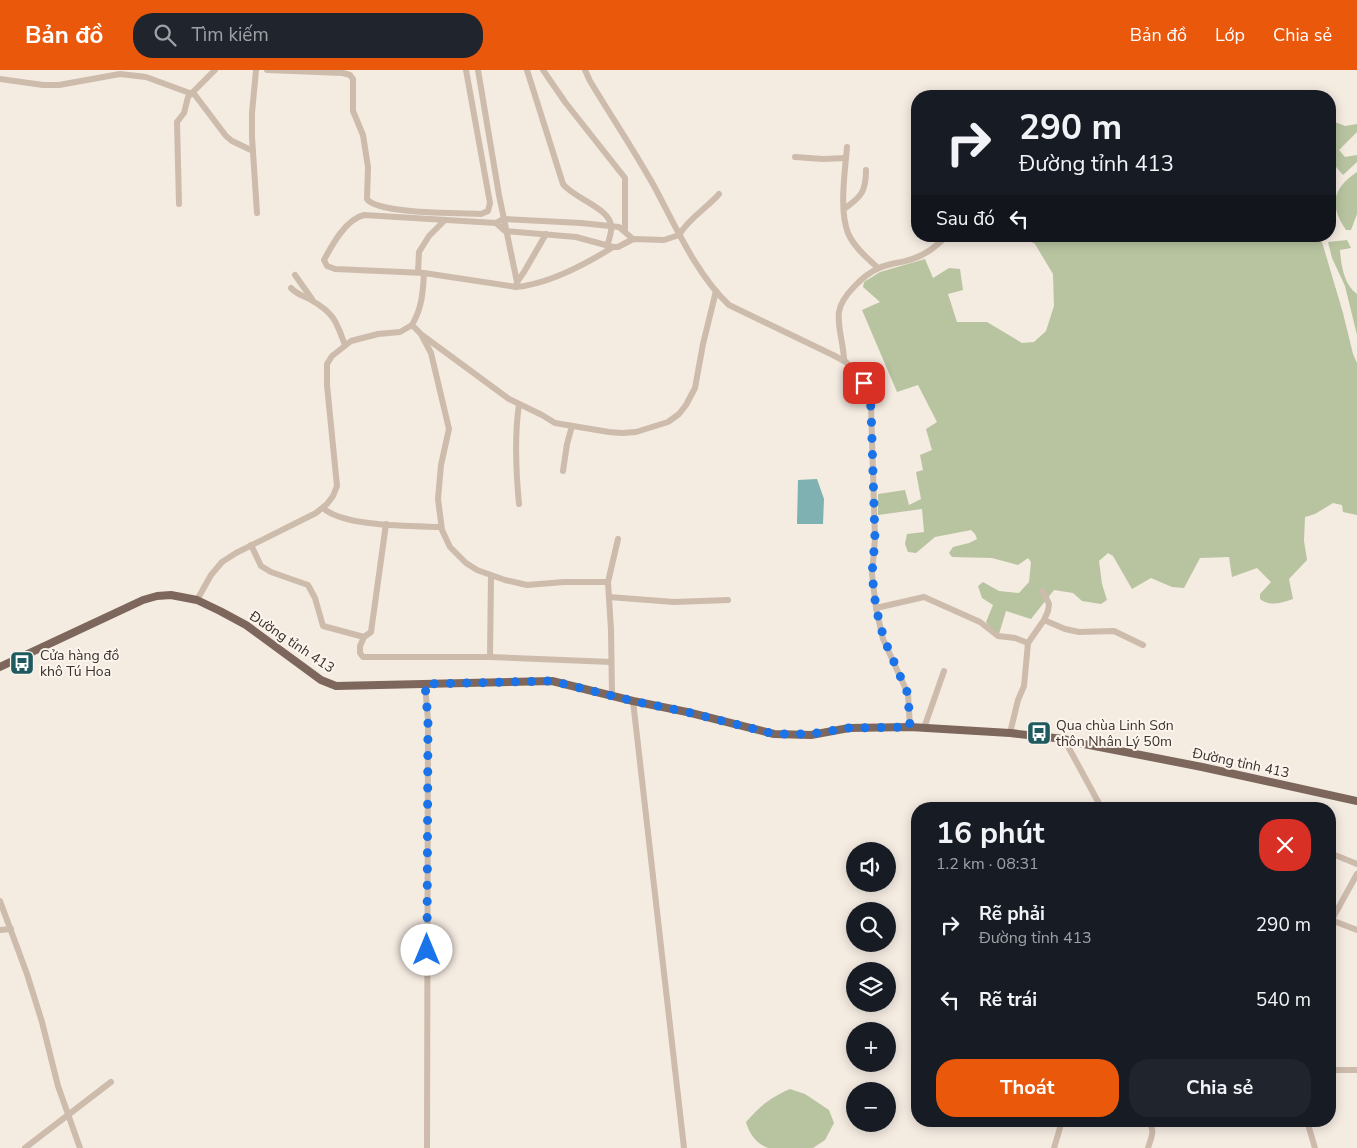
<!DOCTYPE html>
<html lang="vi">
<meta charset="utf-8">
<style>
:root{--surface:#171b24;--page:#20242c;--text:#f1f3f6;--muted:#9ea1a6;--accent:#ea580c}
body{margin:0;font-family:"Nunito Sans",sans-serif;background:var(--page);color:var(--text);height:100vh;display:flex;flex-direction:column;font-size:19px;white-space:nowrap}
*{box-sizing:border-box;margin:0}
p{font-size:16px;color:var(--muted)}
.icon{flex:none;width:28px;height:28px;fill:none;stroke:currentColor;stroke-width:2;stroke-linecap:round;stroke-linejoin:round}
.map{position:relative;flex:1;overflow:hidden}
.details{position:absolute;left:911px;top:732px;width:425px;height:325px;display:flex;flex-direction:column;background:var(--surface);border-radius:20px;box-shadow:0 2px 12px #0003}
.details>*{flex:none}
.top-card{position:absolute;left:911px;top:20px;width:425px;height:152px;border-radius:20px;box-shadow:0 2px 12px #0003;background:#171b24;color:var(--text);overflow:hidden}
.fabs{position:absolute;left:846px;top:772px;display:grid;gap:10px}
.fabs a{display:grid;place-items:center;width:50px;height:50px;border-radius:50%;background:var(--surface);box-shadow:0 2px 12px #0003;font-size:25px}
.pin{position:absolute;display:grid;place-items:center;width:42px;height:42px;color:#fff;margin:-21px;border-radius:10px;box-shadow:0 2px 8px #0006}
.me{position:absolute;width:55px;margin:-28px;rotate:0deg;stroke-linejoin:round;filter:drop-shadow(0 0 4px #0008)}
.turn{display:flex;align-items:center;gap:18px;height:105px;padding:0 25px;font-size:22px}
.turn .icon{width:65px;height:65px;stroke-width:2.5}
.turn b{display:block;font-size:35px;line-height:42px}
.then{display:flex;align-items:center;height:48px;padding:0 25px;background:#0003;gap:10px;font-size:19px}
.round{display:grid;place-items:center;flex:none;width:52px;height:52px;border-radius:20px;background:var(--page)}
.summary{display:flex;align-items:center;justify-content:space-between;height:85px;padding:0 25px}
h1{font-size:30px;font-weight:700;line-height:38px}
.primary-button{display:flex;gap:10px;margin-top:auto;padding:10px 25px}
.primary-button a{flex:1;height:58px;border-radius:20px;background:var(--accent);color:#fff;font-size:20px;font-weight:700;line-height:58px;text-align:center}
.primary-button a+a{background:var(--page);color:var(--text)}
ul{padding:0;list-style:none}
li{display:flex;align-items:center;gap:15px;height:75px;padding:0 25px}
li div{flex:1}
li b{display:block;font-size:19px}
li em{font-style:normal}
header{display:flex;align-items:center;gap:30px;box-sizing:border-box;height:70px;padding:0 25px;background:var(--accent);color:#fff}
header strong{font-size:24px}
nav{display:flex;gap:28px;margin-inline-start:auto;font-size:18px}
.search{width:350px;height:45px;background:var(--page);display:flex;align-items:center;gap:12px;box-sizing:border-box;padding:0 18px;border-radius:20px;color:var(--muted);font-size:19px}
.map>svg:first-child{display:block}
.green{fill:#b8c4a0}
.water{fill:#7fb0b2}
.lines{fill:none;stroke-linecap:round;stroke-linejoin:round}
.minor{stroke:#cdbbac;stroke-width:6}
.major{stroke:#7d675c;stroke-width:8}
.route{stroke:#1a73e8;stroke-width:9;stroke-dasharray:0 16.2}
.labels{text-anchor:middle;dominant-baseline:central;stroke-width:4;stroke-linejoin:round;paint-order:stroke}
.street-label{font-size:14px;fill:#3b302b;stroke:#fbf5ee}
.poi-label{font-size:14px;fill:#3b302b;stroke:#fbf5ee;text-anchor:start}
</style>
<header>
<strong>Bản đồ</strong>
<div class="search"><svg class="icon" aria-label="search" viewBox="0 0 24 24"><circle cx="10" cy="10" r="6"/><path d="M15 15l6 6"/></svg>Tìm kiếm</div>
<nav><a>Bản đồ</a><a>Lớp</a><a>Chia sẻ</a></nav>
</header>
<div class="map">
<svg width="1357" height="1078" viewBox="0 0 1357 1078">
<rect width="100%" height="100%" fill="#f4ebe1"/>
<g class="green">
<polygon points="1330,50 1345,56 1357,54 1357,62 1339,80 1345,87 1357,85 1357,92 1343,105 1330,90"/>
<path d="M1357,102V144L1351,160H1346C1329,135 1332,119 1357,102Z"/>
<path d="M1022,166H1292L1322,172L1343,243L1353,284L1357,293V445L1343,442L1342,435L1333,433L1315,444L1305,447L1304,471L1307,490L1289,509L1293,529C1281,533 1270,537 1260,529V524L1271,512L1257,498L1232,507L1229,487L1200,488L1184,518L1172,517L1151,508L1132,519L1113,486L1108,483L1099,491L1102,514L1107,530L1101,534L1082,531L1073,523L1054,520L1031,549L1006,541L999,564L994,563L986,552L993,535L982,528L978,516L983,512L999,521L1019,523L1029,512L1031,492L1028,488L1018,495L992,488L952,487L949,483L953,477L969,473L977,469L975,464L971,460L935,467L916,483L908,482L905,474L907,464L924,462L922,439L878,445V424L905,420L909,435L921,429L916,402L923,400L920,385L932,380L926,359L937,352L918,315L897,322L862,240L880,232L863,217L864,212L880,202L925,189L933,208L949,198L960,199L963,220L948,224L957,252H987L1022,273L1034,272L1046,261L1054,236L1053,204L1035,174Z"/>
<path d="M1347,170L1351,178L1340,180C1341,195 1344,215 1357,224V265L1345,216L1332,188L1328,172Z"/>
<path d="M790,1019L805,1024L829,1040L834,1053L825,1070L813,1078H768C757,1074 749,1064 746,1052C760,1036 771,1027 790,1019Z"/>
</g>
<polygon class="water" points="817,409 824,429 823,454 797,454 798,410"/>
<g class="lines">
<g class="minor">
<polyline points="256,0 252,43 252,67 257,143"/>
<path d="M267,0L343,3L350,5L353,9V41L363,65L368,97L367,129C377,144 460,143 481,144L488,141L490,133L466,0"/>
<polyline points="478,0 499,125 517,212 516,217"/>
<path d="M527,0L563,114C573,128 610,138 611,156C612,162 609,170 607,176"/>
<polyline points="543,0 565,32 625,108 625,161"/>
<path d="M585,0L590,11C611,46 634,80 654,116C675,155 696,204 729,235L833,285L846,292L864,313L871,337L875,469L872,504L876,538L883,569L908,624L910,657"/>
<polyline points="0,9 43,15 59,15 120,4 146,7 195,25 226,66 232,71 253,81"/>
<path d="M847,77C845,101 839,141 848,163C854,177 867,188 878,198"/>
<polyline points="795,87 823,89 846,88"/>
<polyline points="179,134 177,52 184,43 188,27 215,0"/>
<path d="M844,139C861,127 866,122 866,100"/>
<path d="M496,153L505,161L576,167L613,177H618L633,169L664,170L679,165C689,148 707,138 719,124"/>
<path d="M613,177C586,194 549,214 516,217L424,203L335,199L327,196L324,190C332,175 346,149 364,145L496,153L503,149L581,153L619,157L633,169"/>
<polyline points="418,202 419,182 429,166 445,150"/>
<path d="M424,203C423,222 422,238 412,255L422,265L509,329L542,345L555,353L609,362L622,363L636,362L668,352L679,344L686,335L695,318L703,274L716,221"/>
<polyline points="295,205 312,229"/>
<polyline points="517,212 524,202 546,164"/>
<path d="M291,218C296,224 304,226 311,230C334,243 336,251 345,275"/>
<polyline points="422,266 431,283 449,359 441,395 438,429 442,460 450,477 466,493 477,500 505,510 527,515 564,512 608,512"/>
<path d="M844,291C844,274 837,258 839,242C841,226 865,204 879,198C889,193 902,193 912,189C926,185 936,176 947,166"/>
<path d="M519,335C514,367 516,402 519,434"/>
<polyline points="563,401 567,374 572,356"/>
<path d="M323,438C344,457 412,456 441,457"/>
<polyline points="251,475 261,496 271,502 308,515 315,528 323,556 364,567 360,576 360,583 363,587 490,587 611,592"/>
<polyline points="609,527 674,532 728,530"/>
<polyline points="197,530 211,505 222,492 236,483 316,443 327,434 333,426 337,416 327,315 327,294 332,286 351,271 378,264 400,262 412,255"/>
<polyline points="876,538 924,527 980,552 998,566 1015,568 1028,573"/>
<polyline points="1044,550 1065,559 1079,562 1114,561 1143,575"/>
<polyline points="364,567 371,562 386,454"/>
<polyline points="490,587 491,506"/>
<polyline points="425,614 428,650 427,1078"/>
<polyline points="612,625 611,560 608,512 618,469"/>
<polyline points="633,631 684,1078"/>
<polyline points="924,658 944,601"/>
<polyline points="1010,663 1018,630 1024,616 1028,573 1044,550 1048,541 1049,534 1043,521"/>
<polyline points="1064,669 1102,739"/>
<polyline points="1330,783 1357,794"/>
<polyline points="0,831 27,904 42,952 58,1016 80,1078"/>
<polyline points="1331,850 1357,860"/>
<polyline points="1330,853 1357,804"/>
<polyline points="0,860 11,859"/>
<polyline points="1330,1002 1335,1000 1357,1000"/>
<path d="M1148,1051C1156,1060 1151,1068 1148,1078"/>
<polyline points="1307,1051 1315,1078"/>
<polyline points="25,1078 111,1012"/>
<polyline points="1054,1078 1062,1051"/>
</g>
<polyline class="major" points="0,597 143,530 157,526 171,525 197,530 220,541 246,555 321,610 336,616 552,611 633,631 687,642 774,664 811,665 849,658 910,657 1010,663 1064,669 1079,673 1202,697 1357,731"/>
</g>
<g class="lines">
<polyline class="route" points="427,880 428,650 425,614 552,611 633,631 687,642 774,664 811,664 849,658 910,657 908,624 884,569 876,538 872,504 875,469 871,337 864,313"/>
</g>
<defs>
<symbol id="bus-square" viewBox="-11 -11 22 22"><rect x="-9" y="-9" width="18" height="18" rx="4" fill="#1f5a5e" stroke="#fbf5ee"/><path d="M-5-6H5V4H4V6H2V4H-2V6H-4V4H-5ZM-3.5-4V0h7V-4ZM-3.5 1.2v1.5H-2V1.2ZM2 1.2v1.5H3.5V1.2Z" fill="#fff"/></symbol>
</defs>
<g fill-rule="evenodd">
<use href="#bus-square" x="8" y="579" width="28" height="28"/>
<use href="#bus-square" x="1025" y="649" width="28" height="28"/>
</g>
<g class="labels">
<g class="street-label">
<text transform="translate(292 572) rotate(34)">Đường tỉnh 413</text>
<text transform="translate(1241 693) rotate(12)">Đường tỉnh 413</text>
</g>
<g class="poi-label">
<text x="40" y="585">Cửa hàng đồ<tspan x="40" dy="16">khô Tú Hoa</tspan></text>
<text x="1056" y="655">Qua chùa Linh Sơn<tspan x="1056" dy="16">thôn Nhân Lý 50m</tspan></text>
</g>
</g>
</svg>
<div class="fabs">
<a><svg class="icon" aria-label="sound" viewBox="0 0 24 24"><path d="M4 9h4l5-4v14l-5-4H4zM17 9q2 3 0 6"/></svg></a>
<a><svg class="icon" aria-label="search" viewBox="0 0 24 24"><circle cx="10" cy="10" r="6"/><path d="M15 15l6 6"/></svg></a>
<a><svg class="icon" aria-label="layers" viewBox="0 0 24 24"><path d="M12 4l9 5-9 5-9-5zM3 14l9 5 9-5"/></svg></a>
<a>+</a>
<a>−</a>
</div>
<div class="pin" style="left:864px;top:313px;background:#d93025"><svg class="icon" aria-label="arrive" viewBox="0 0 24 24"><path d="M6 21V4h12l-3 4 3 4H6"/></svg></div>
<svg class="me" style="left:427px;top:880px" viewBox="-20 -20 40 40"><circle r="19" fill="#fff"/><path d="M0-13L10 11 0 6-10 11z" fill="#1a73e8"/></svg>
<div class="top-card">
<div class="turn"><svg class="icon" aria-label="right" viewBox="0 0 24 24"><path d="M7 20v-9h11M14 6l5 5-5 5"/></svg><div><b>290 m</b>Đường tỉnh 413</div></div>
<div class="then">Sau đó<svg class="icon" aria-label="left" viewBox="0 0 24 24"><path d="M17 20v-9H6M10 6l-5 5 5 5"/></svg></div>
</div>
<section class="details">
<div class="summary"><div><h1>16 phút</h1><p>1.2 km · 08:31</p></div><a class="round" style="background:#d93025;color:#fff"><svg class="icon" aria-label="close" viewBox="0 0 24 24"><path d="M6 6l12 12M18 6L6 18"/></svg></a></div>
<ul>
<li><svg class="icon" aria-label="right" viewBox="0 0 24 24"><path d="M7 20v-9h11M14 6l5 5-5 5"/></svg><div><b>Rẽ phải</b><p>Đường tỉnh 413</p></div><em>290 m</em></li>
<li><svg class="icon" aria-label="left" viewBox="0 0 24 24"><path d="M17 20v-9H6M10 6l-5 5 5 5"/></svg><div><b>Rẽ trái</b></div><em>540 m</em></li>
</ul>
<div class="primary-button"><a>Thoát</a><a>Chia sẻ</a></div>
</section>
</div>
